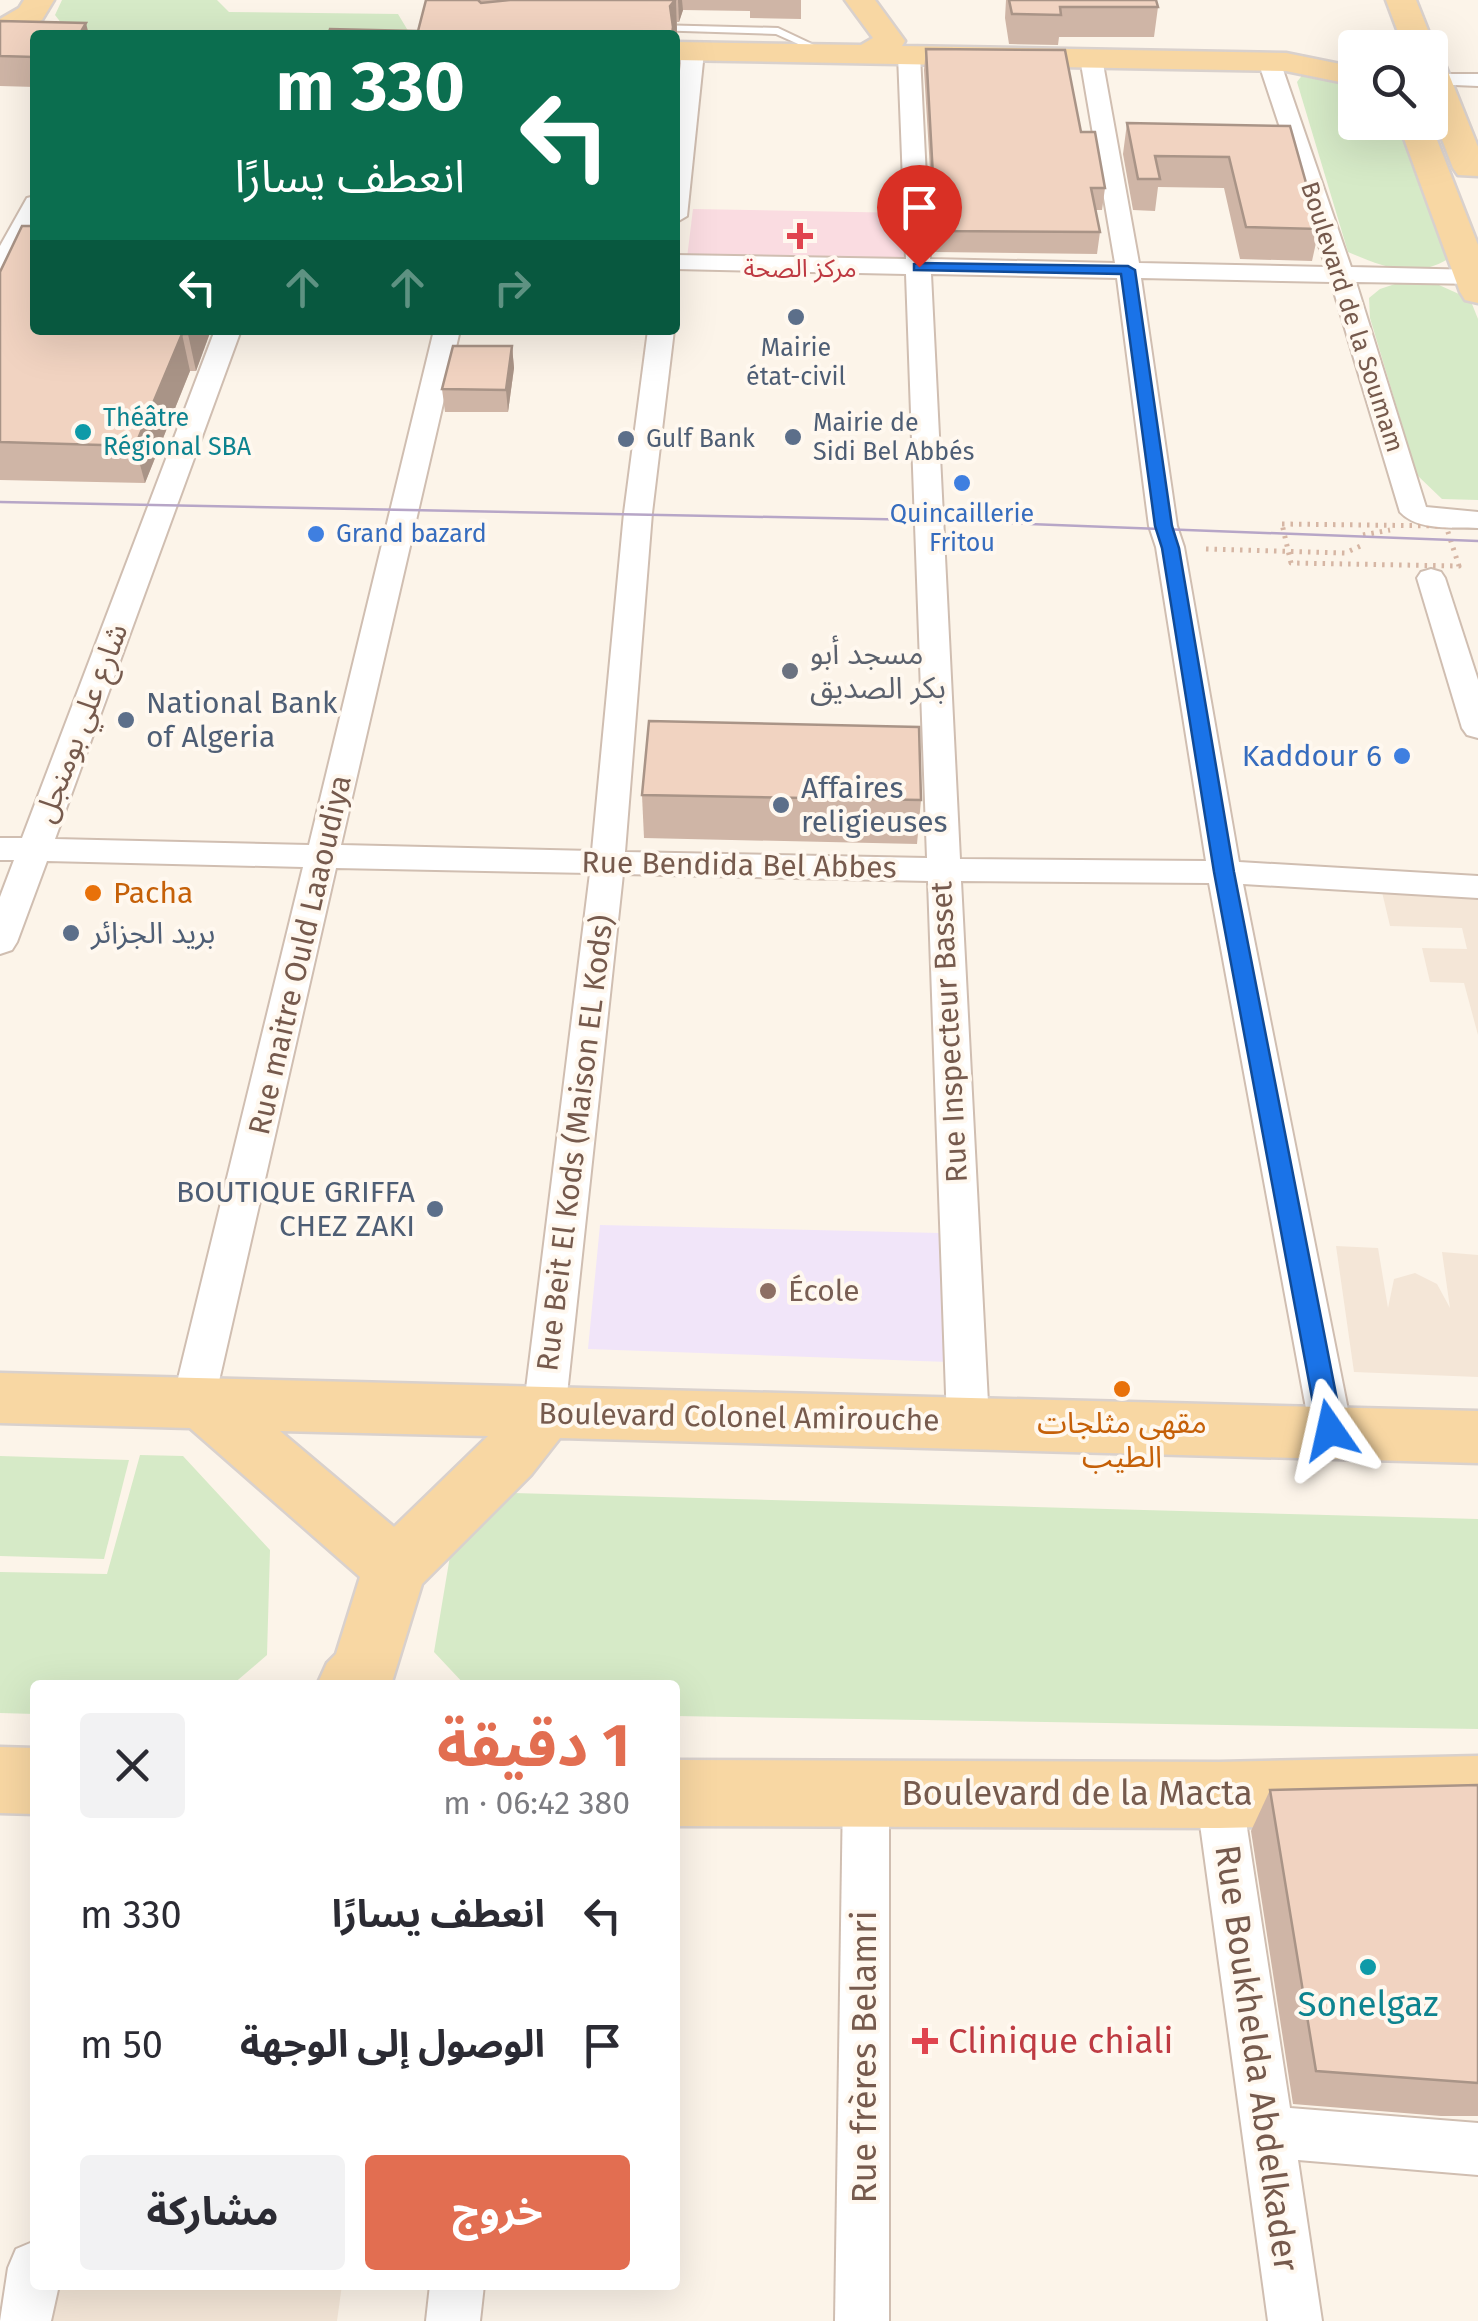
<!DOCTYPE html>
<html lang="ar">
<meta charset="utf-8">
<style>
:root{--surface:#fff;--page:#f2f2f3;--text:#2b2b33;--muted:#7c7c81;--accent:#e26e51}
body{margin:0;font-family:"Fira Sans","Noto Sans Arabic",sans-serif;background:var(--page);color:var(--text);direction:rtl;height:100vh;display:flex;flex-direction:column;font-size:38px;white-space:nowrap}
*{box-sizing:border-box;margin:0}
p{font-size:32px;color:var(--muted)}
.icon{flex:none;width:55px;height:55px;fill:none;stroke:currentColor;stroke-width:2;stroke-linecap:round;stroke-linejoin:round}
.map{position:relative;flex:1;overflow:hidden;direction:ltr}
.sheet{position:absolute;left:30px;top:1680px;width:650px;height:610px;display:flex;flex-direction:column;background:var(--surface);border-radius:10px;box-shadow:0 10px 40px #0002;direction:rtl}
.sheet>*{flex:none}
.banner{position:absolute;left:30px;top:30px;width:650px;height:305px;border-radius:10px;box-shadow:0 10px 40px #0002;direction:rtl;background:#0b6e4f;color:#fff;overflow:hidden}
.fabs{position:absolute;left:1338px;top:30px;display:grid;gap:20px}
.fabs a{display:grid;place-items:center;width:110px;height:110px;border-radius:10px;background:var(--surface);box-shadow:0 10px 40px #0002;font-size:50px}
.pin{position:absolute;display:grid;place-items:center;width:85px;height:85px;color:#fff;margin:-102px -42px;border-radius:50% 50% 50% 0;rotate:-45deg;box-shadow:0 0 10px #0007}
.pin .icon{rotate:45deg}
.me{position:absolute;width:110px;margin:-55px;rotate:349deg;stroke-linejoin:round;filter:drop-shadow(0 0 8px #0008)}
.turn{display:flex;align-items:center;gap:35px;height:210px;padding:0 50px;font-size:45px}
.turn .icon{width:130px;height:130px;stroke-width:2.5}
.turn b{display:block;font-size:70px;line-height:85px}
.lanes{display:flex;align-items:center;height:95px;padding:0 50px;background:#0003;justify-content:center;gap:50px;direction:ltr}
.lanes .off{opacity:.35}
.round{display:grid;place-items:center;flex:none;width:105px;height:105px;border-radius:10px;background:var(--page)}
.headline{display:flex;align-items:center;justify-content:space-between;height:170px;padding:0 50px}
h1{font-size:60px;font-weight:700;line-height:75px;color:var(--accent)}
.primary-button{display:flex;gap:20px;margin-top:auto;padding:20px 50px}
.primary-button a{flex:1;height:115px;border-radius:10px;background:var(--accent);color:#fff;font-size:40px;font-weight:700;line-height:115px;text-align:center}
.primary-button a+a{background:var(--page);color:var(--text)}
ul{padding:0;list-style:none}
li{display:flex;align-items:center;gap:30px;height:130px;padding:0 50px}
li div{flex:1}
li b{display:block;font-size:38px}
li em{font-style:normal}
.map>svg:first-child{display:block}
.residential{fill:#f4e6d7}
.education{fill:#f1e5f9}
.medical{fill:#fadce1}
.green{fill:#d6eac7}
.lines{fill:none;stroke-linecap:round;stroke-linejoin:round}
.service-casing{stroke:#d0beb1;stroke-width:4}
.minor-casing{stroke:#d0beb1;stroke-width:4}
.primary-casing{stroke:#d9d1cd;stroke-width:5}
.path{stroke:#d6b6a4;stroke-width:5;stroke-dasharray:2.5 6;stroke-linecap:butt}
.service{fill:#fff;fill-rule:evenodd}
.minor{fill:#fff;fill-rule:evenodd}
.primary{fill:#f8d7a3;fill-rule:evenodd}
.tram{stroke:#b7a6c7;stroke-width:2.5}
.wall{fill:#cfb5a6}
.shaded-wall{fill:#a99487}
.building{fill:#f1d3c1;stroke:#a99487;stroke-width:2.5}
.route{fill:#1a73e8;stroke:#114b97;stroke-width:2.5}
.health-dot{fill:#e0444e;stroke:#fff8ef;stroke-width:4}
.service-dot{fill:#5c6f8a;stroke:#fff8ef;stroke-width:4}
.culture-dot{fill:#0f9aa8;stroke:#fff8ef;stroke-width:4}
.shop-dot{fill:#3f7fe0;stroke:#fff8ef;stroke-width:4}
.worship-dot{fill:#6b7280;stroke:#fff8ef;stroke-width:4}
.food-dot{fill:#e8710a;stroke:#fff8ef;stroke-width:4}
.education-dot{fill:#8d6e63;stroke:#fff8ef;stroke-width:4}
.labels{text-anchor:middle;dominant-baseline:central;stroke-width:8;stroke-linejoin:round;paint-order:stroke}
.far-health-label{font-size:25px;fill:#be3a42;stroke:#fff8ef}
.far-street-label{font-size:25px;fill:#765a4d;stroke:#fff8ef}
.far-service-label{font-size:25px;fill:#4e5e75;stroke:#fff8ef;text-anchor:start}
.far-culture-label{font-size:25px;fill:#0d838f;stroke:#fff8ef;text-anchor:start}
.far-shop-label{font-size:25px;fill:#366cbe;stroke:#fff8ef}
.worship-label{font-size:30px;fill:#5b616d;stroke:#fff8ef;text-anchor:start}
.service-label{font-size:30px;fill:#4e5e75;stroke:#fff8ef;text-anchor:start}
.street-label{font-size:30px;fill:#765a4d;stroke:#fff8ef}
.shop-label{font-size:30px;fill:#366cbe;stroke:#fff8ef;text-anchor:end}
.food-label{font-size:30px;fill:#c56008;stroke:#fff8ef;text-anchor:start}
.education-label{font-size:30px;fill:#785e54;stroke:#fff8ef;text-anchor:start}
.near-street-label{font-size:35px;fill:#765a4d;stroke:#fff8ef}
.near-culture-label{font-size:35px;fill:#0d838f;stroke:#fff8ef}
.near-health-label{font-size:35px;fill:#be3a42;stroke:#fff8ef;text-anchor:start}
</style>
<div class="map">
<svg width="1478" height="2321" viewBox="0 0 1478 2321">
<rect width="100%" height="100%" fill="#fcf4e9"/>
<g class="residential">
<polygon points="1382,892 1478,894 1478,1035 1464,983 1430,982 1422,948 1467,949 1462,928 1390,926"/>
<polygon points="1336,1246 1378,1248 1388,1308 1394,1279 1415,1273 1437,1284 1450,1308 1442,1252 1478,1255 1478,1377 1354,1372"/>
<polygon points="48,2285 342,2285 337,2321 40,2321"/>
</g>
<polygon class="education" points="600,1225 939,1233 948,1362 588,1349"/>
<polygon class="medical" points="693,209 909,213 911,263 687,258"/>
<g class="green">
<polygon points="62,0 217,0 229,12 398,14 410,34 89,33 65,28 55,15"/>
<path d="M1303,74L1355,82V122L1399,123L1455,254C1420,281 1385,268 1348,252L1297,82Z"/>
<polygon points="1398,283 1439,285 1470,299 1478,319 1478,500 1442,499 1417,475 1370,318 1369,298 1380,289"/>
<polygon points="140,1455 183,1456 270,1550 267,1655 232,1685 35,1685 35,1714 0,1713 0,1572 107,1574"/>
<polygon points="0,1456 129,1460 104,1559 0,1556"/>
<polygon points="513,1493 1478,1519 1478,1729 675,1716 675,1685 465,1685 434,1652 452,1544"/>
</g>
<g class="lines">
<defs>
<polygon id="service" points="654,25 778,28 833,54 825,56 776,34 651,30 651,26"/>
<g id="minor">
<polygon points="693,46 704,52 687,216 675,223 675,116 682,52"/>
<path d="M909,49L920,55L930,259L1115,263L1080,58L1091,52L1102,58L1139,263L1326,267L1258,61L1269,55L1280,61L1351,267L1478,270V284L1356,282L1426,507L1478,512V528C1454,527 1417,531 1400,512L1331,282L1141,278L1177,526L1184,547L1239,862L1478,876V898L1243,884L1352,1430L1346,1442L1331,1448L1316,1442L1310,1430L1209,883L961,881L989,1422L983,1434L968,1439L953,1434L947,1422L928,881L623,874L565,1413L559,1425L544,1430L529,1425L523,1413L590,873L336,868L214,1403L208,1415L193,1420L178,1415L172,1403L303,867L47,861L17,942L12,950L0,954V897L14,860H0V838H22L215,330H241L55,839L309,845L434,330H460L341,845L592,851L624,513L648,330H674L652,513L625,852L927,858L906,274L675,269V255L906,259L898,55ZM931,274L1117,278L1149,526L1156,547L1206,861L960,859Z"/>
<polygon points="1430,74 1478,74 1478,86 1430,84"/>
<path d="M35,196C35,218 25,270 0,276V246L27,198Z"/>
<polygon points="1431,569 1441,572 1445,578 1478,680 1478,738 1467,735 1462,728 1417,578 1421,572"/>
<polygon points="866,1771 883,1777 889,1793 889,2321 835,2321 843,1793 849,1777"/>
<polygon points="1219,1773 1236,1779 1242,1795 1290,2108 1478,2123 1478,2175 1298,2160 1322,2321 1268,2321 1196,1795 1202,1779"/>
<polygon points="35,2241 35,2285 59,2285 51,2321 0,2321 8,2268 16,2249"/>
<polygon points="430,2285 484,2285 480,2321 426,2321"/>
</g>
<g id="primary">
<polygon points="24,0 54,0 42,20 0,40 0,19 19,8"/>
<polygon points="845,0 875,0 905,41 902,46 1286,53 1355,67 1355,85 1286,71 675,60 675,42 861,45 873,38"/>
<polygon points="1386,0 1416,0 1435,48 1431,55 1430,48 1404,48"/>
<polygon points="1430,58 1441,60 1446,67 1478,147 1478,176 1458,175 1453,168 1430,108"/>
<polygon points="1398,122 1430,122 1478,245 1478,303 1465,300 1460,292"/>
<path d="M0,1373L1478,1411V1463L560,1438L531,1475L422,1584L391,1685H317L327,1663L336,1654L360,1577L190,1428L0,1423ZM280,1431L488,1436L394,1527Z"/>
<polygon points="0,1747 35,1748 35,1814 0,1813"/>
<polygon points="1478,1756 1478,1822 1219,1828 675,1826 675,1760 1219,1762"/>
</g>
</defs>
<use href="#service" class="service-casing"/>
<use href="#minor" class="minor-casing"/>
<use href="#primary" class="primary-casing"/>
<g class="path">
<polygon points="1282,524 1446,526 1459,566 1291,563"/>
<polyline points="1363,535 1390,530"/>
<polyline points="1206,549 1345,553 1365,544"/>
</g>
<use href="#service" class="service"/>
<use href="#minor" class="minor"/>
<use href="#primary" class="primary"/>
<polyline class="tram" points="0,502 924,520 1478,541"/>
</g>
<g class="wall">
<polygon points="426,0 801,0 801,19 750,18 750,11 683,10 679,22 677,22 677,35 418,31"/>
<polygon points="1006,0 1156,0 1158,7 1154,37 1059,37 1058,45 1009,44 1005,18"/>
<polygon points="0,21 35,35 35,87 0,86"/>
<polygon points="926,49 1081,132 1105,188 1102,210 1095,210 1100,232 1097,254 935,252 924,70"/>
<polygon points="1127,123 1290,126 1319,229 1312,261 1240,259 1224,188 1158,187 1155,211 1133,210 1123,154"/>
<polygon points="0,272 211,330 196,371 190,371 145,483 0,480"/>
<polygon points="512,346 514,368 508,412 445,412 442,389"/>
<polygon points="642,795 921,800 917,844 644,838"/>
<polygon points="1478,1785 1478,2116 1441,2116 1293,2104 1251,1831 1270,1790"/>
</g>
<g class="shaded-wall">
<polygon points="676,0 677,35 675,37 675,35 671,35 670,6"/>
<polygon points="678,0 682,0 683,10 679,22"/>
<polygon points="86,23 89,35 79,35"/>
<polygon points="189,330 211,330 196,371 188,334"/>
<polygon points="182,334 190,371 145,483 135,446"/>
<polygon points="512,346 514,368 508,412 506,390"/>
</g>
<g class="building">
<polygon points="426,0 478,0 481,3 510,0 675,0 670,6 673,27 672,35 328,35 330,29 418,31"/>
<polygon points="1009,0 1156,0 1158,7 1060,7 1061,15 1012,14"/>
<polygon points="0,21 86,23 79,35 35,35 35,57 0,56"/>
<polygon points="926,49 1065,50 1081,132 1095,132 1105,188 1091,188 1100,232 936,231"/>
<polygon points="1127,123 1290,126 1319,229 1246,227 1229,157 1155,156 1160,179 1138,179"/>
<polygon points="22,226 35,226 35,330 189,330 188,334 182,334 135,446 0,442 0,272"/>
<polygon points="453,346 512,346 506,390 442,389"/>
<polygon points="649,721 919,727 921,800 642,795"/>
<polygon points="1478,1785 1478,2083 1316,2071 1270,1790"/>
</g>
<polygon class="route" points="919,263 1128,266 1135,270 1172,526 1179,548 1234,872 1343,1430 1339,1438 1330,1441 1322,1438 1318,1430 1214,872 1162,548 1155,526 1121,274 914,270 914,264"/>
<g class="health-dot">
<path d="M795 221h10v10h10v10h-10v10h-10v-10h-10v-10h10z"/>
<path d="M920 2026h10v10h10v10h-10v10h-10v-10h-10v-10h10z"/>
</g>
<g class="service-dot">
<circle cx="796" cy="317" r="10"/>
<circle cx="793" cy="437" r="10"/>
<circle cx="626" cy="439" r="10"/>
<circle cx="126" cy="720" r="10"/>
<circle cx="781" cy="805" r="10"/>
<circle cx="71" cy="933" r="10"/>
<circle cx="435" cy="1209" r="10"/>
</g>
<g class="culture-dot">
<circle cx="83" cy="432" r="10"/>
<circle cx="1368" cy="1967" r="10"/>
</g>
<g class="shop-dot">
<circle cx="962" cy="483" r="10"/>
<circle cx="316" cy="534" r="10"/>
<circle cx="1402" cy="756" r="10"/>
</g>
<circle class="worship-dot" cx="790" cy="671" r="10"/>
<g class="food-dot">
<circle cx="93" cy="893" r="10"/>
<circle cx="1122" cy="1389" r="10"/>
</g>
<circle class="education-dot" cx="768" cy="1291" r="10"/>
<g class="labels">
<g class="far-health-label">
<text x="800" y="269">مركز الصحة</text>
</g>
<g class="far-street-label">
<text transform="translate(1352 317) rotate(72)">Boulevard de la Soumam</text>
</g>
<g class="far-service-label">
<text x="796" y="348" text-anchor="middle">Mairie<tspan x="796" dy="29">état-civil</tspan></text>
<text x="813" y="423">Mairie de<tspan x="813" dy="29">Sidi Bel Abbés</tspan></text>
<text x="646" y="439">Gulf Bank</text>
</g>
<g class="far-culture-label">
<text x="103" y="418">Théâtre<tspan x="103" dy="29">Régional SBA</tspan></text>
</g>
<g class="far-shop-label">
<text x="962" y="514">Quincaillerie<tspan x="962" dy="29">Fritou</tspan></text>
<text x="336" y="534" text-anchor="start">Grand bazard</text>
</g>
<g class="worship-label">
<text x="810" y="654">مسجد أبو<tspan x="810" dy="34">بكر الصديق</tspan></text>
</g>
<g class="service-label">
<text x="146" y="703">National Bank<tspan x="146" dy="34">of Algeria</tspan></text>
<text x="801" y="788">Affaires<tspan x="801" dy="34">religieuses</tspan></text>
<text x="91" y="933">بريد الجزائر</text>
<text x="415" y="1192" text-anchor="end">BOUTIQUE GRIFFA<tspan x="415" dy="34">CHEZ ZAKI</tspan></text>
</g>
<g class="street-label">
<text transform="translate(81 723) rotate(-69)">شارع علي بومنجل</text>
<text transform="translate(739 865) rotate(1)">Rue Bendida Bel Abbes</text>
<text transform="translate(300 955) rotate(-77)">Rue maitre Ould Laaoudiya</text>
<text transform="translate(949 1032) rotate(-93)">Rue Inspecteur Basset</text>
<text transform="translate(575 1143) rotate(-83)">Rue Beit El Kods (Maison EL Kods)</text>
<text transform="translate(739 1417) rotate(1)">Boulevard Colonel Amirouche</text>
</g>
<g class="shop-label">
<text x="1382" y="756">Kaddour 6</text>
</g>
<g class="food-label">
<text x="113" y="893">Pacha</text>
<text x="1122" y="1423" text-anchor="middle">مقهى مثلجات<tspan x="1122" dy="34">الطيب</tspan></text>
</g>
<g class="education-label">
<text x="788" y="1291">École</text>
</g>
<g class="near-street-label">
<text x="1077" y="1793">Boulevard de la Macta</text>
<text transform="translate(864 2057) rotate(-90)">Rue frères Belamri</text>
<text transform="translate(1257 2058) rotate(82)">Rue Boukhelda Abdelkader</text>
</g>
<g class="near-culture-label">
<text x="1368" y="2004">Sonelgaz</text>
</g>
<g class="near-health-label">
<text x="948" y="2041">Clinique chiali</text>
</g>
</g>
</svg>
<div class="fabs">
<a><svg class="icon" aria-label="search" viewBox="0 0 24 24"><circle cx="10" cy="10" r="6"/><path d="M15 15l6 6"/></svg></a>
</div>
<div class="pin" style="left:919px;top:267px;background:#d93025"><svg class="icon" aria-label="arrive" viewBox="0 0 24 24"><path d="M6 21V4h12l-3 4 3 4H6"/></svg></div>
<svg class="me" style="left:1330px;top:1430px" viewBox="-20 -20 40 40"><path d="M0-17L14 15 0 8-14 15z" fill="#1a73e8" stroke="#fff" stroke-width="4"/></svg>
<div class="banner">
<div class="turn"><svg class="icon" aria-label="left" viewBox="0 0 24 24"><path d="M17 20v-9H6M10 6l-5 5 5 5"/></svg><div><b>330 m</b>انعطف يسارًا</div></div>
<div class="lanes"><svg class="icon" aria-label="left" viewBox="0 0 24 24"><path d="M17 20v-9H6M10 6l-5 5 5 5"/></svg><svg class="icon off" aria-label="ahead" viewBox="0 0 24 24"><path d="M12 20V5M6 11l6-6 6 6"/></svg><svg class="icon off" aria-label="ahead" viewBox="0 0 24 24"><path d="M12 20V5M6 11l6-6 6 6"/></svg><svg class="icon off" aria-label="right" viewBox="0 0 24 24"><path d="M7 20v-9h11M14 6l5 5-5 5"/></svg></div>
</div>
<section class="sheet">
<div class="headline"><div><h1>1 دقيقة</h1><p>380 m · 06:42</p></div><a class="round"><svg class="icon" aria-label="close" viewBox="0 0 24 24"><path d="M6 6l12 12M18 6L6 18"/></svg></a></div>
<ul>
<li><svg class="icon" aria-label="left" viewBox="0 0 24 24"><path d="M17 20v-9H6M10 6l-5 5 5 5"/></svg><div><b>انعطف يسارًا</b></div><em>330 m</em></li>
<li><svg class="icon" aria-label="arrive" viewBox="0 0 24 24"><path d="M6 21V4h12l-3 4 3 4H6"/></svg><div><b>الوصول إلى الوجهة</b></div><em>50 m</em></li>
</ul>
<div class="primary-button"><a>خروج</a><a>مشاركة</a></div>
</section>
</div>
